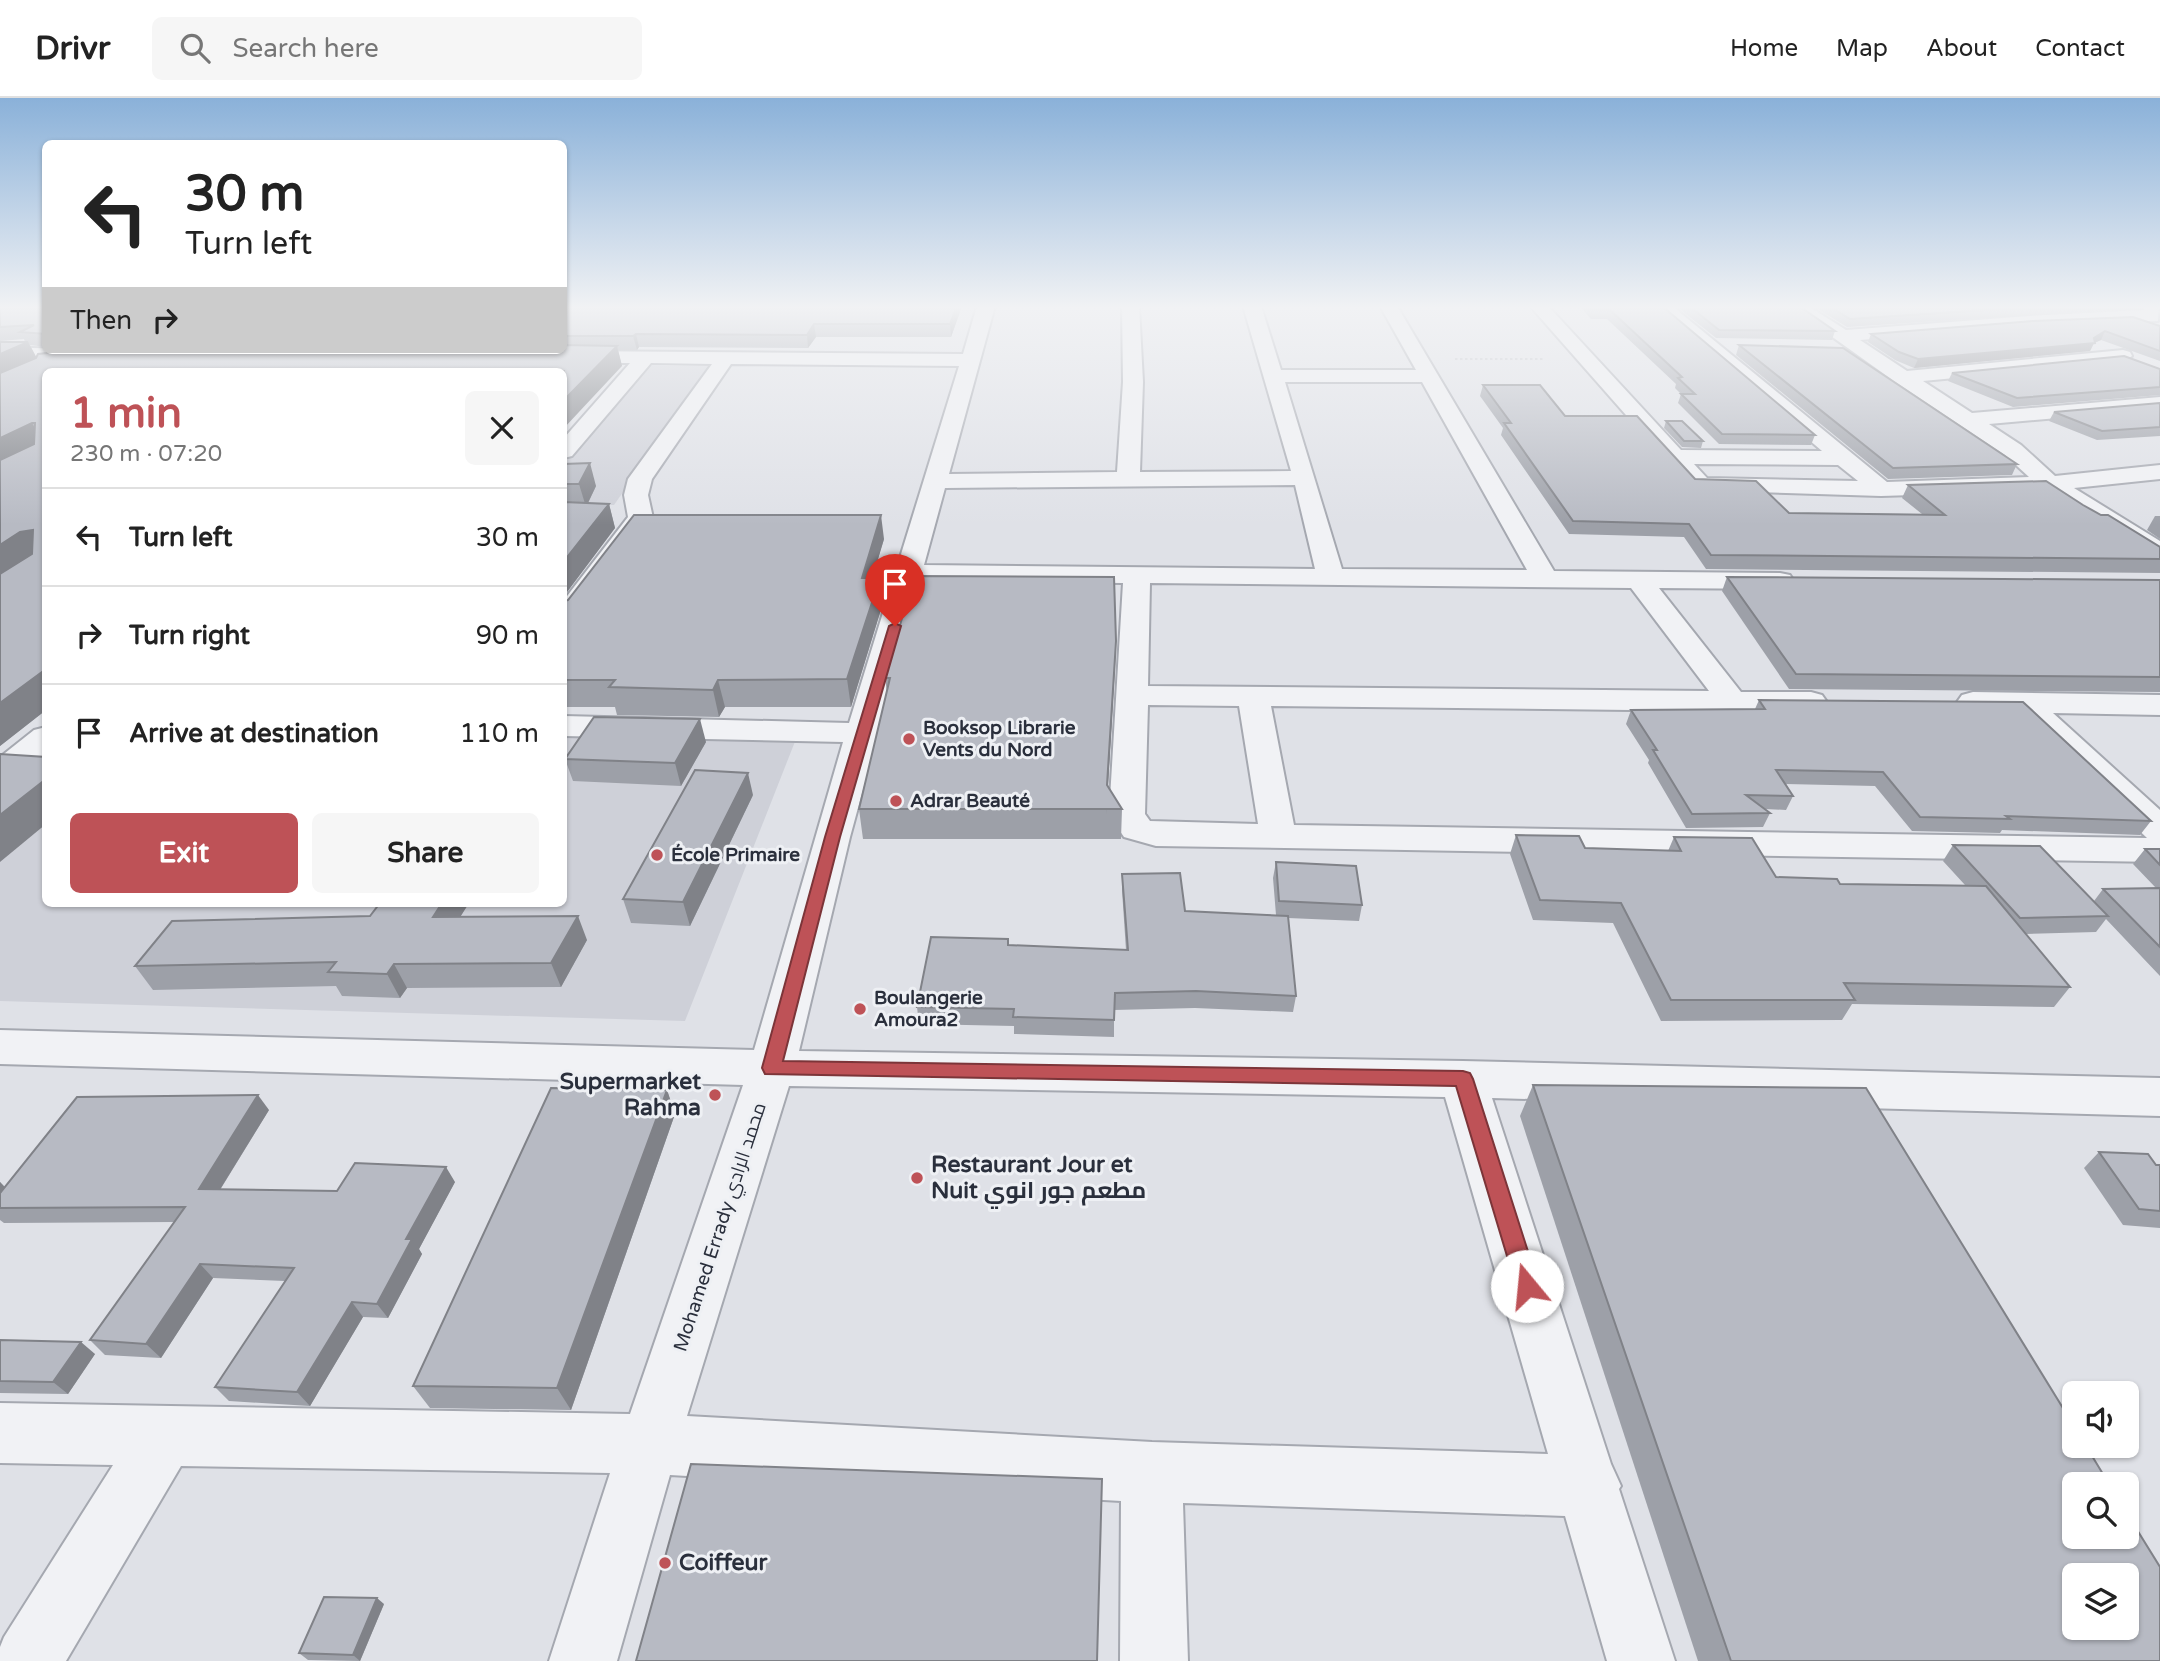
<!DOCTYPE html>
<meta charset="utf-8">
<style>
:root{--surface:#fff;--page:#f6f6f6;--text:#222;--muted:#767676;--line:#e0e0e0;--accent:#be5257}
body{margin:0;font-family:"Varela Round",Cairo,sans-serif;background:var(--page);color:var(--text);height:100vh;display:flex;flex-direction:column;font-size:26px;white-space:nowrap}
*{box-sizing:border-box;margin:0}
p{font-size:23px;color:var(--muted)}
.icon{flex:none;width:38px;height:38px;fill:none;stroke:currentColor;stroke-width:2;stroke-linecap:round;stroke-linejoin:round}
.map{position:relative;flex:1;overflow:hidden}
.details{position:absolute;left:42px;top:270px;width:525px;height:539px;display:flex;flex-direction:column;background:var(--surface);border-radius:10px;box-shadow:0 2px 5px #0004}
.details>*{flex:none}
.guide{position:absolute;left:42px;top:42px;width:525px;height:214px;border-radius:10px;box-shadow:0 2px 5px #0004;background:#fff;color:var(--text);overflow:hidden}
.buttons{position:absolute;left:2062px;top:1283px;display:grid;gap:14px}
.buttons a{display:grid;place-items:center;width:77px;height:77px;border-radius:10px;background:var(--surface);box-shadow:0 2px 5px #0004;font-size:35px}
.pin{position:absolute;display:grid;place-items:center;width:60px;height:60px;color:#fff;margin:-72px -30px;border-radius:50% 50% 50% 0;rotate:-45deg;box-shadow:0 0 7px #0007}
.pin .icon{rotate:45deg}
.me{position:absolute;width:77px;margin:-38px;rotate:343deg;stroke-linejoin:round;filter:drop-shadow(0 0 5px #0008)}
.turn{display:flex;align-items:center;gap:24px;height:147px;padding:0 28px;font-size:32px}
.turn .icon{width:91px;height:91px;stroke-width:2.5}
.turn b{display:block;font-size:49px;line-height:60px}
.then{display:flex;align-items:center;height:66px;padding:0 28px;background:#0003;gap:14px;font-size:26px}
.round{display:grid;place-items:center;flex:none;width:74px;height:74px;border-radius:10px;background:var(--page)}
.overview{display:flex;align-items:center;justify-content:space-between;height:119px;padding:0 28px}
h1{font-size:42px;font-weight:700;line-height:52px;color:var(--accent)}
.button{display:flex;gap:14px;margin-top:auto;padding:14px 28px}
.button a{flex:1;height:80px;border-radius:10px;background:var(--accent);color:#fff;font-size:28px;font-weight:700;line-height:80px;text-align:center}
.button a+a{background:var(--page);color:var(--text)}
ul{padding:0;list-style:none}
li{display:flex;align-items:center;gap:21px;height:98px;padding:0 28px;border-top:2px solid var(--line)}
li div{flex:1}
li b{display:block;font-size:26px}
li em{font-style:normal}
header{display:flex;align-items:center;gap:42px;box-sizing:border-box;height:98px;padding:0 35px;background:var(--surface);border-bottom:2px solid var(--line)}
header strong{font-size:33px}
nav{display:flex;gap:38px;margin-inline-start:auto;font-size:24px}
.search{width:490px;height:63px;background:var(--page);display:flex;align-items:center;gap:18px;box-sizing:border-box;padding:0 24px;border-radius:10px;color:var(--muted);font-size:26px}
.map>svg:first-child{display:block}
.built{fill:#ced0d8}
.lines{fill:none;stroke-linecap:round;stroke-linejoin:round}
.minor-casing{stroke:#a5a8b0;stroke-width:4}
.path{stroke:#bdbfc5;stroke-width:2;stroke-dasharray:2.5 2.5;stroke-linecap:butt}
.minor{fill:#f1f2f5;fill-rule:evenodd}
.wall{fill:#9da0a8}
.shaded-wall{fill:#808288}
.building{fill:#b7bac3;stroke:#808288;stroke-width:2;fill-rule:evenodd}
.route{fill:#be5257;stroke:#7c3539;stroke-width:2}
.poi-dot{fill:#be5257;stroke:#eef0f4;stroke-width:2.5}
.labels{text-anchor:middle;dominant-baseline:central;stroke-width:6;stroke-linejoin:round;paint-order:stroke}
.poi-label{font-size:19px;font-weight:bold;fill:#2a2f3c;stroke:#eef0f4;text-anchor:start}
.street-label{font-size:19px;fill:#2a2f3c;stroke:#eef0f4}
.near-poi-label{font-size:23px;font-weight:bold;fill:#2a2f3c;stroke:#eef0f4;text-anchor:start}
</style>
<header>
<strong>Drivr</strong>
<div class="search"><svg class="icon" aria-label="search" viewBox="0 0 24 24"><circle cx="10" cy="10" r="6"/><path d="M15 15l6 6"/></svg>Search here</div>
<nav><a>Home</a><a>Map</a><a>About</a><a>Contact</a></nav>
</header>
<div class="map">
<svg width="2160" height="1563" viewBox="0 0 2160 1563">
<rect width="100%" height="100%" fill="#dfe1e7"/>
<g class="built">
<polygon points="645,268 711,268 614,407 564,407 564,366"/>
<polygon points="564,636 796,641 685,923 0,903 0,709 45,671 46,805 564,805"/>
</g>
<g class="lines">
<defs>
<g id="minor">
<path d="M977,208H995L949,376L1117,374L1123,284L1122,208H1139L1143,284L1140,374L1291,373L1243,208H1261L1281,272H1416L1380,208H1397L1554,473L1780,475L1790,477L1794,483L1790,489L1780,491L1659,490L1741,594H1811L1822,597L1827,604L1822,611L1811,614L1271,608L1294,727L2147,740L2015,614L1962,611L1957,604L1962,597L1973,594L2160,597V617L2053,615L2160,712V764L1156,748L1124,739L1109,717L1123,485L920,483L850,739L799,953L1463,963L2160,980V1018L1492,1000L1611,1366L1621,1388L1619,1391L1675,1563H1607L1565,1418L1183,1405L1188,1563H1120L1121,1403L670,1377L617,1563H549L610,1375L181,1368L66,1563H0V1549L4,1539L113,1367L0,1365V1305L630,1316L743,987L0,966V932L754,952L843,644L564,638V618L849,625L959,268L731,266L652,381L648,397L653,420L574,526L564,529V502L628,419L624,397L628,381L712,266L651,265L572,358L564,360V340L630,265H569L560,259L569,253L963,256ZM1285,284H1422L1527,472L1342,471ZM1295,387L1315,471L924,467L945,390ZM1150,485L1631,490L1709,593L1148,588ZM1148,607L1239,608L1258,726L1150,723L1145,716ZM789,988L1445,999L1548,1356L1152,1344L687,1318Z"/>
<path d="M1530,208H1548L1681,352L1822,353L1653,208H1672L1887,384L2029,379L2005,357L1894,283L1789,208H1808L1846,232L2029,218L2144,212L2142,208H2159L2158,223L2029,228L1860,242L1907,273L2123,252L2130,254L2132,258L2123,264L1923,283L1972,315L2160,299V311L1989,326L2021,347L2055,378L2160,367V381L2074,390L2160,443V462L2151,460L2045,393L1881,398L1692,392ZM1694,366L1838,367L1858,383L1707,380Z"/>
<polygon points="0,249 100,252 102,256 93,262 0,261"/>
<polygon points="46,629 46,656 12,683 0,686 0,659 34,632"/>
</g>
</defs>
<use href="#minor" class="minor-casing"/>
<polyline class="path" points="1455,261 1545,261"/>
<use href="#minor" class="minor"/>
</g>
<g class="wall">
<polygon points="0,208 46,208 46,249 30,247 36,259 564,252 564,208 962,208 951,239 816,239 808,250 639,249 637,252 618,252 622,268 46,273 46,612 0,648 0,256 25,244 24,241 0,243"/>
<polygon points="1580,208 1662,208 1815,337 1811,347 1719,346 1678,305 1681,296 1675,290 1676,286 1607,221 1591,221"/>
<polygon points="1676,208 1799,208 1835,233 1832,242 1716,240"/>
<polygon points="1813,208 2141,208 2140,210 1847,229"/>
<polygon points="2160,228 2160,263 2101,242 2094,245 2090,253 1914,270 1895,262 1868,244 1871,236"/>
<polygon points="1739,247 2017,366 2012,377 1888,381 1736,257"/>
<polygon points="2160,271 2160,297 2013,309 1948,283 1952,275"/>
<polygon points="1483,287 1565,318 1695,381 1789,415 1922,416 1902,400 1908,387 2083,407 2160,449 2160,475 1706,471 1684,439 1569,436 1501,337 1503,330 1480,298"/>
<polygon points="2160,305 2160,338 2097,342 2049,323 2054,314"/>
<polygon points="1666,323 1703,343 1701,350 1682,349 1664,330"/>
<polygon points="564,366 596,388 588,405 609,406 615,430 564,498"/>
<polygon points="2155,418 2160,418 2160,441 2147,432"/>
<polygon points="884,441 872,480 880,480 883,505 851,609 725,609 719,619 617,617 615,609 564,609 564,503"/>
<polygon points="1727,479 2160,482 2160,594 1789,591 1722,493"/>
<polygon points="1116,543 1108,689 1122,711 1121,741 863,741 859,711 887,595 885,580"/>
<polygon points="1759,602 2151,723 2140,737 2002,732 2000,735 1912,733 1875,688 1786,686 1793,698 1786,712 1765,711 1770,715 1763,729 1686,730 1648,665 1649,662 1626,626 1631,612 1755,611"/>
<polygon points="706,644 681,688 573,683 565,661"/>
<polygon points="753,697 690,828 631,825 623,801"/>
<polygon points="1516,737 1585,750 1668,753 1674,739 1776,779 1840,786 1965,787 1943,763 1953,747 2094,803 2103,791 2156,790 2133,766 2145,751 2160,751 2160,878 2106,821 2096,834 2026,836 2070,889 2054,909 1852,906 1842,922 1661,923 1613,825 1533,822 1510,756"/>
<polygon points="1276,764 1362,807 1359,823 1288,820 1296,898 1293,914 1195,910 1114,912 1114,939 1014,936 1014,928 919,926 917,909 1009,848 1126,852 1122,792 1122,776 1185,813 1276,817 1273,780"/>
<polygon points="380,805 469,805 460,819 587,842 561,889 407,890 400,900 342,898 336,888 153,892 135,868 370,818"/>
<polygon points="1533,987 2160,1563 1698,1563 1520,1018"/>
<polygon points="667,992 675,1016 571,1312 430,1310 413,1288"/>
<polygon points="269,1012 220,1092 337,1093 455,1084 419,1151 422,1156 388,1220 363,1219 310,1308 229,1303 215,1289 285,1183 213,1180 161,1260 105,1257 90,1242 175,1124 4,1125 0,1122 0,1084 5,1089"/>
<polygon points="2099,1054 2160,1067 2160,1130 2123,1127 2084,1070"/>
<polygon points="0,1242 95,1256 68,1296 0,1295"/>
<polygon points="384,1506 360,1563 308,1562 299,1555"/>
</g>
<g class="shaded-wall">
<polygon points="957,208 962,208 951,239 950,226"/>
<polygon points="814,226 816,239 808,250 807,237"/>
<polygon points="2105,233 2101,242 2094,245 2090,253 1914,270 1918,261 2094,240"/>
<polygon points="636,236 639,249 637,252 633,238"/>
<polygon points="28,244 39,264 0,281 0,256"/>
<polygon points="617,248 622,268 564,330 564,302"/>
<polygon points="32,325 45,347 0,369 0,340"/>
<polygon points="590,365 596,388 586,409 579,386"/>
<polygon points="609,406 615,430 564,498 564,463"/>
<polygon points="881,417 884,441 865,505 862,480"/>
<polygon points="33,432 46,453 0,482 0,447 20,434"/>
<polygon points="880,480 883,505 851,609 847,581"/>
<polygon points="1116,543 1115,571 1106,717 1107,687"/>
<polygon points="46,571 46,612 0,648 0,605"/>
<polygon points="718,582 725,609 719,619 713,592"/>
<polygon points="700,621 706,644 681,688 675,665"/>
<polygon points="748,675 753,697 690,828 683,804"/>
<polygon points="46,681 46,726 0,764 0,717"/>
<polygon points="442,805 469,805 445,843 433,819"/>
<polygon points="578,818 587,842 561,889 551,865"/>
<polygon points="394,866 407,890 400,900 387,876"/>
<polygon points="667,992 675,1016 571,1312 557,1290"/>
<polygon points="258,997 269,1012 211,1106 199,1091"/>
<polygon points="446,1069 455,1084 419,1151 422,1156 388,1220 377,1206 406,1141"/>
<polygon points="0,1084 10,1095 0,1106"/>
<polygon points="200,1166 213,1180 161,1260 146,1246"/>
<polygon points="352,1204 363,1219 310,1308 297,1294"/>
<polygon points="81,1244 95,1256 68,1296 53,1284"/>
<polygon points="377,1500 384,1506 360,1563 353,1557"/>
</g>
<g class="building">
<polygon points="5,208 46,208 46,236 20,234 34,227 0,229 0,209"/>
<polygon points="564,208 838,209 957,208 950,226 814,226 807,237 636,236 633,238 564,238"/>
<polygon points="1590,208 1662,208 1815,337 1722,336 1681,296 1695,296 1678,280 1682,279 1610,212 1594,212"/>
<polygon points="1689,208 1799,208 1835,233 1719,232"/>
<polygon points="1829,208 2044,208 1850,221"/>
<polygon points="2133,219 2160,228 2160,253 2105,233 2094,240 2095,245 1918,261 1899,254 1871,236 2033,223"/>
<polygon points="0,244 28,244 0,256"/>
<polygon points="564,247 617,248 564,302 564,273 46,273 46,571 0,605 0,476 32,456 33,432 20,434 0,447 0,362 34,346 35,325 32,325 0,340 0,275 36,260 38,256 47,255 53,252 564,252"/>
<polygon points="1739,247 1843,250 2017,366 1893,370"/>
<polygon points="2124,258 2160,271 2160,289 2017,300 1952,275"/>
<polygon points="1483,287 1540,287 1565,318 1637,318 1695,381 1756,383 1789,415 1945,417 1908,387 2046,383 2083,407 2101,417 2108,417 2160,449 2160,461 1711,457 1689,426 1573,423 1504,325 1511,325"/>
<polygon points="2160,305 2160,329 2102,333 2054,314"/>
<polygon points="1666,323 1682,323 1703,343 1684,343"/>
<polygon points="590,365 579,386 564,386 564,366"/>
<polygon points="564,404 609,406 564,463"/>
<polygon points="634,417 881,417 862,480 880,480 847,581 718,582 713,592 609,589 615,582 564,582 564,503 568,502"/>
<polygon points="914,478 1114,479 1116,543 1107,687 1122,711 859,711 890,580 885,580"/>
<polygon points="1727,479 2160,482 2160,579 1796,576"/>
<polygon points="1759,602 2023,604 2151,723 2006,718 2010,721 1920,719 1883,674 1776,672 1793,698 1746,697 1770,715 1692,716 1653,652 1657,652 1631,612 1765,611"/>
<polygon points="594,619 700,621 675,665 565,661"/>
<polygon points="0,656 46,659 46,681 0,717"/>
<polygon points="695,672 748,675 683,804 623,801"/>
<polygon points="1516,737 1579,738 1585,750 1681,753 1674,739 1752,740 1776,779 1837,781 1840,786 1986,788 2070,889 1844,885 1855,902 1671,902 1621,805 1540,802"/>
<polygon points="1953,747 2040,748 2108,818 2020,820"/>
<polygon points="2145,751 2160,751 2160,767"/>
<polygon points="1276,764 1356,768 1362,807 1279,803"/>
<polygon points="1180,775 1185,813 1288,818 1296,898 1196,893 1115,895 1114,922 1013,919 1014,911 917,909 931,839 1008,841 1008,847 1128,852 1122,776"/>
<polygon points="2160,790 2160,849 2103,791"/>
<polygon points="380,805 442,805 433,819 578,818 551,865 394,866 387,876 328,874 336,864 135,868 172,823 370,818"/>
<path d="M1533,987L1866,990L2074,1328V1348H2086L2109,1386H2074V1438H2126V1414L2160,1469V1563H1731ZM2074,1477H2126V1530H2074Z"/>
<polygon points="551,990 667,992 557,1290 413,1288"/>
<polygon points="258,997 199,1091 337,1093 355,1065 446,1069 406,1141 412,1141 377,1206 352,1204 297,1294 215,1289 294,1170 200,1166 146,1246 90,1242 185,1109 0,1110 0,1095 77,999"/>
<polygon points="2099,1054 2148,1056 2156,1067 2160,1067 2160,1113 2139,1111"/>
<polygon points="0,1242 81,1244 53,1284 0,1283"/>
<polygon points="691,1366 1102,1381 1097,1563 636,1563"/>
<polygon points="324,1499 377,1500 353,1557 299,1555"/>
</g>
<linearGradient id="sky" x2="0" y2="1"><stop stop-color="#8ab1d9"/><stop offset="0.49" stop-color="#f1f2f4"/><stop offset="1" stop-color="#f1f2f4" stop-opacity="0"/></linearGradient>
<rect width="2160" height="427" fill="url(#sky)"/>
<polygon class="route" points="895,525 901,528 840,739 783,963 1463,973 1470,975 1473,981 1539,1188 1535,1195 1527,1198 1520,1195 1516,1188 1456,988 765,976 762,970 825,739 889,528"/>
<g class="poi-dot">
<circle cx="909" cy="641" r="7"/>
<circle cx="896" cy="703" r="7"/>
<circle cx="657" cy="757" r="7"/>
<circle cx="860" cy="911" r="7"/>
<circle cx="715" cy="997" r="7"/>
<circle cx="917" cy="1080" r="7"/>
<circle cx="665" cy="1465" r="7"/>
</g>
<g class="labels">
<g class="poi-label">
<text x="923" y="630">Booksop Librarie<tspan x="923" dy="22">Vents du Nord</tspan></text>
<text x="910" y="703">Adrar Beauté</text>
<text x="671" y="757">École Primaire</text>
<text x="874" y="900">Boulangerie<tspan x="874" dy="22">Amoura2</tspan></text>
</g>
<g class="street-label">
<text transform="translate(720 1129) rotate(-72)">Mohamed Errady محمد الرادي</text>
</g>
<g class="near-poi-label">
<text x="701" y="984" text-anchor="end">Supermarket<tspan x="701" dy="26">Rahma</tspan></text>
<text x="931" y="1067">Restaurant Jour et<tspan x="931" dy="26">Nuit مطعم جور انوي</tspan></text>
<text x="679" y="1465">Coiffeur</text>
</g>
</g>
</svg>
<div class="buttons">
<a><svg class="icon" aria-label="sound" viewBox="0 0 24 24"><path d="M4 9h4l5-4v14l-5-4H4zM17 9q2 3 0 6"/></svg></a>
<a><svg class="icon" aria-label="search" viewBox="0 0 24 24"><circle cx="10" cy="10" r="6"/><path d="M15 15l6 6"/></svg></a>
<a><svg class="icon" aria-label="layers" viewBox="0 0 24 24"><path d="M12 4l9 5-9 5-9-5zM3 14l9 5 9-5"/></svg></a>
</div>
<div class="pin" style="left:895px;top:528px;background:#d93025"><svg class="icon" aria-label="arrive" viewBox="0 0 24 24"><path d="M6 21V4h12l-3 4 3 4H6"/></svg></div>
<svg class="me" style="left:1527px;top:1188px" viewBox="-20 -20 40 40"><circle r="19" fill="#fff"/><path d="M0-13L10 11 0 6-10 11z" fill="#be5257"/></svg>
<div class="guide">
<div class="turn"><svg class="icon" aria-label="left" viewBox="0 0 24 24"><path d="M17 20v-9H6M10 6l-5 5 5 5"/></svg><div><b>30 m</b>Turn left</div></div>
<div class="then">Then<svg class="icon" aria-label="right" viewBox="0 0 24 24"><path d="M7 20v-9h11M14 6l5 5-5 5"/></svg></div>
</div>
<section class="details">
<div class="overview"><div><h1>1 min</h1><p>230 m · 07:20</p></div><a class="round"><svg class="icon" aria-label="close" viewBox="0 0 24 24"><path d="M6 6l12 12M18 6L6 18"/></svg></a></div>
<ul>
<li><svg class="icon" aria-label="left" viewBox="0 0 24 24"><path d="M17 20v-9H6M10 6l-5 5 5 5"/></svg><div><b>Turn left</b></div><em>30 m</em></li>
<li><svg class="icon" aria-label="right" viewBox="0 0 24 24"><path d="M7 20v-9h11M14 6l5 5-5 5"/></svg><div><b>Turn right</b></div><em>90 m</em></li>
<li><svg class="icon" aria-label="arrive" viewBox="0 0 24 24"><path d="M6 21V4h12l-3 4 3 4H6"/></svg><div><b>Arrive at destination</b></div><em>110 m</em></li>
</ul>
<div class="button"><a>Exit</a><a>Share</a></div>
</section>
</div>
